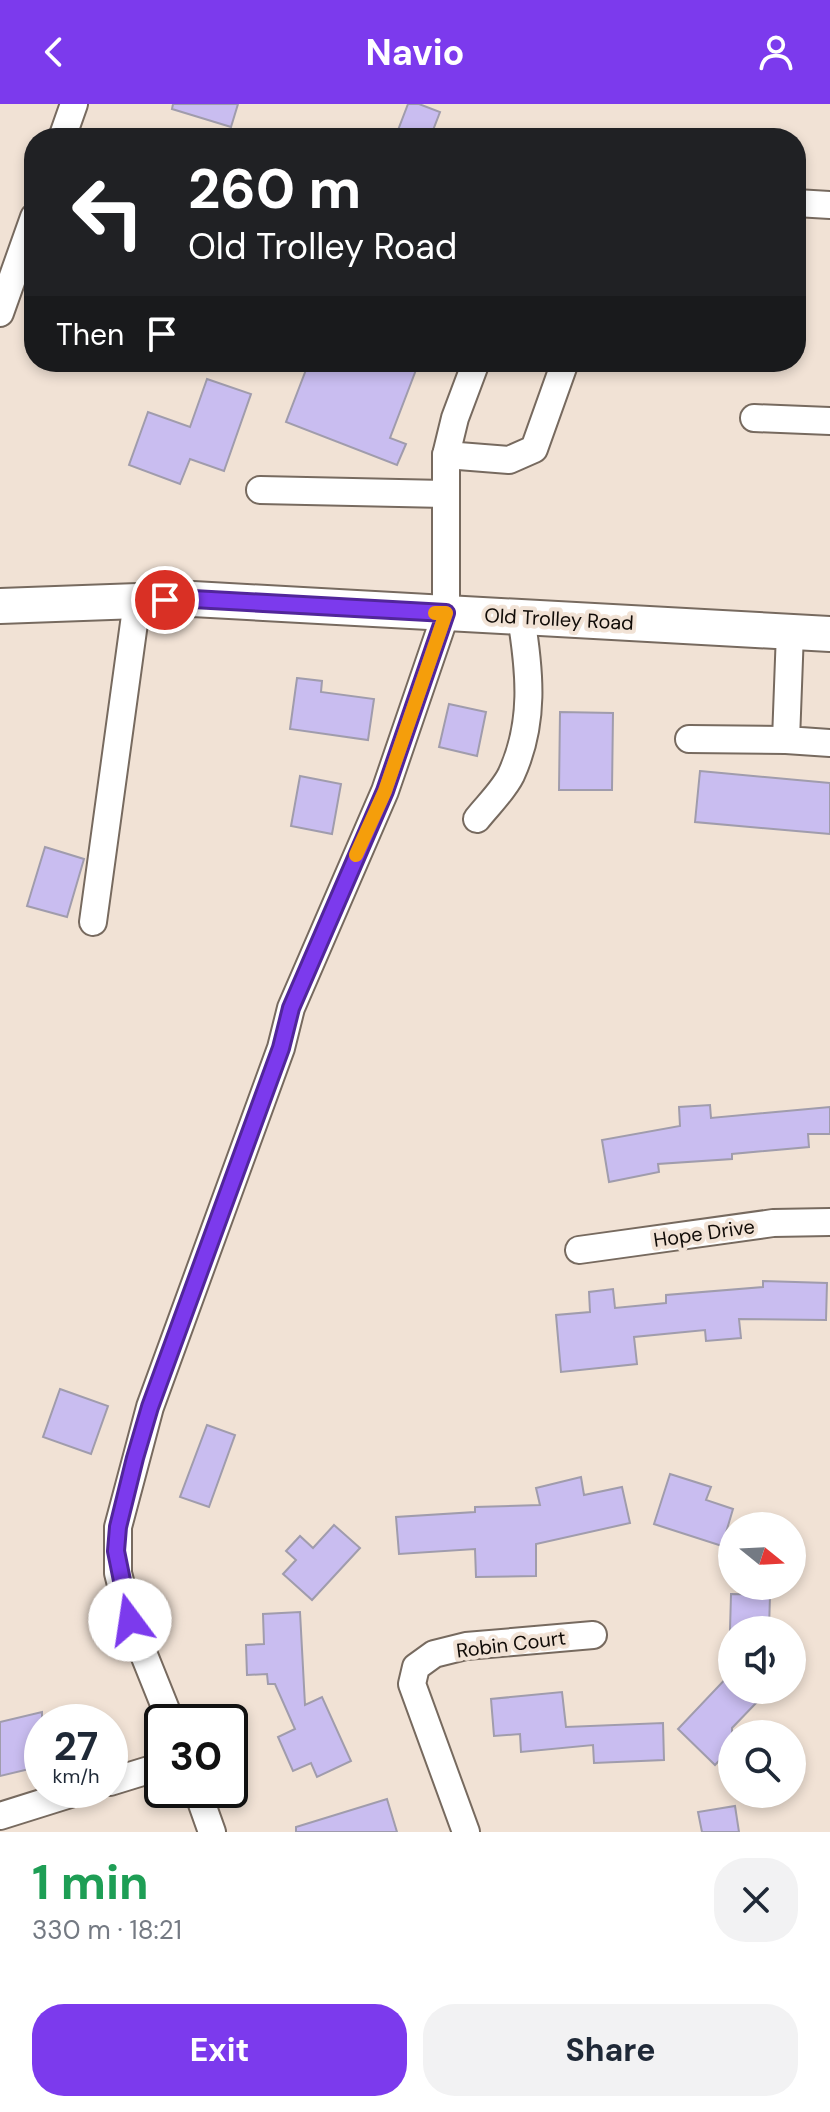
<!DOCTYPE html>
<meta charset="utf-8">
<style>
:root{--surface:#fff;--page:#f2f2f3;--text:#1f2937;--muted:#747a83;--accent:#7c3aed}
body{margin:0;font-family:"DM Sans",sans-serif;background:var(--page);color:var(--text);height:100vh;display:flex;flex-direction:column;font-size:30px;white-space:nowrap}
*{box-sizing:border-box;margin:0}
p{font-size:26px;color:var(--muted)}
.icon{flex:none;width:44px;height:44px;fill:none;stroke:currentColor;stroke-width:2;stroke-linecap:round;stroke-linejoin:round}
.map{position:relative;height:1728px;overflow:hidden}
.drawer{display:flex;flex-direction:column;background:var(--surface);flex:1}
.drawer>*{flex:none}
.hud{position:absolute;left:24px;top:24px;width:782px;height:244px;border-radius:32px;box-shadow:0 4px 12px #0003;background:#202124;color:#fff;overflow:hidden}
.needle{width:52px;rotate:108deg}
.tools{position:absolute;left:718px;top:1408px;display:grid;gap:16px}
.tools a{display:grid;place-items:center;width:88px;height:88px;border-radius:50%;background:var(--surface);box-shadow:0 4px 12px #0003;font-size:40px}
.speed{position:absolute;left:24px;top:1600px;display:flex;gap:16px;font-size:40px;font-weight:700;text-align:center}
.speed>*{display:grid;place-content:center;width:104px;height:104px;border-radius:50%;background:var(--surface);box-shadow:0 4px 12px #0003;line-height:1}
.speed small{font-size:20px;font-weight:400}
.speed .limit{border:4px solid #111;border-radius:12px;background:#fff;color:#111}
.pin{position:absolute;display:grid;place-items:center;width:68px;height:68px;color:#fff;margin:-34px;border:4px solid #fff;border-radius:50%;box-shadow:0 2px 8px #0007}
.me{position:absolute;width:88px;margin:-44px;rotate:346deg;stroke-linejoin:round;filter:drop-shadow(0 0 6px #0008)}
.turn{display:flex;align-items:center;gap:28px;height:168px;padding:0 32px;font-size:36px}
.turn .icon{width:104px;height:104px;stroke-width:2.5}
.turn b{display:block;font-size:56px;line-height:68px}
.then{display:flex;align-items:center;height:76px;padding:0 32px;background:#0003;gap:16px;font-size:30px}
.round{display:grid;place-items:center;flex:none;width:84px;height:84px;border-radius:32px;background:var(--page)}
.headline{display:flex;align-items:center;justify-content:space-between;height:136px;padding:0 32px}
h1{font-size:48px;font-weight:700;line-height:60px;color:#1e9e55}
.primary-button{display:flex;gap:16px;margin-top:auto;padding:16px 32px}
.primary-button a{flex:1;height:92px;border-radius:32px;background:var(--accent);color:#fff;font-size:32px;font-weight:700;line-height:92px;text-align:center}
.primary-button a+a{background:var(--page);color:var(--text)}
header{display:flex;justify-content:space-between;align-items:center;height:104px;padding:0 32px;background:var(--accent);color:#fff;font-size:36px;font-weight:700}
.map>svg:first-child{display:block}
.building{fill:#c9bdf0;stroke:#a09cac;stroke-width:2}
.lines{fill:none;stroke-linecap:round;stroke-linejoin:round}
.minor-casing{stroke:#776a5f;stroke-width:30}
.major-casing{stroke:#776a5f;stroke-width:38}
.minor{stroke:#fff;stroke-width:26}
.major{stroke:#fff;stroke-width:34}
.route-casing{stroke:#51269a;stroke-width:20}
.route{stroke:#7c3aed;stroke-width:14}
.slow{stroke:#f59e0b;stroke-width:14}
.labels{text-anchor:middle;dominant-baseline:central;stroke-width:8;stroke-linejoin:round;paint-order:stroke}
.street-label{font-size:20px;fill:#100b07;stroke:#f1e2d5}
</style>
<header><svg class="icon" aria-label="back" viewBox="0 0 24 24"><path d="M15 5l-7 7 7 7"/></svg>Navio<svg class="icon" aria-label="person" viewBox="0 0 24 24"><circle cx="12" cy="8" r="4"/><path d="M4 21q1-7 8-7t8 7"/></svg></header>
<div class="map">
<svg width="830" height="1728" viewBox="0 0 830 1728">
<rect width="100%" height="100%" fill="#f1e2d5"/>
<g class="building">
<polygon points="173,0 238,0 231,23 172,5"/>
<polygon points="408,0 419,0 440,8 430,34 395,34"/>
<polygon points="309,258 419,258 390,334 406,340 397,361 286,318"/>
<polygon points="207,275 251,290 224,367 190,355 180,380 129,361 148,308 190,323"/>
<polygon points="297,574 322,577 321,588 374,595 368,636 290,625"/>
<polygon points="449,600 486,608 477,652 439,643"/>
<polygon points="560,608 613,609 612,686 559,686"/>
<polygon points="700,667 830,679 830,730 695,718"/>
<polygon points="300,672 341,680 332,730 291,722"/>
<polygon points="45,743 84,755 67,813 27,802"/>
<polygon points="710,1001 711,1014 830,1003 830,1030 808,1030 809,1043 732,1050 732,1055 658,1060 659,1068 609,1078 602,1036 680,1022 679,1003"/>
<polygon points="763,1177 827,1179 826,1216 739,1215 741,1234 706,1237 705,1226 634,1233 637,1260 561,1268 556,1211 590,1208 589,1188 613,1185 615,1204 666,1199 666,1191 763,1183"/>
<polygon points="60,1285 108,1302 91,1350 43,1333"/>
<polygon points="207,1321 235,1331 209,1403 180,1393"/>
<polygon points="670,1370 711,1383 706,1396 733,1405 722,1442 654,1420"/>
<polygon points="581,1373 584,1391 622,1383 630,1419 536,1440 536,1472 476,1473 475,1445 399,1450 396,1413 475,1408 475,1403 540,1401 536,1384"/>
<polygon points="334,1421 360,1444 312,1496 283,1470 296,1456 286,1447 300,1432 313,1444"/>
<polygon points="731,1490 770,1491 769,1526 730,1526"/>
<polygon points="300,1508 305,1601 322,1593 351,1657 317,1673 311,1659 293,1667 278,1633 295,1625 275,1580 268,1580 267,1570 247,1571 246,1541 264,1540 263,1510"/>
<polygon points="732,1568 732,1586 747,1586 758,1597 732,1624 732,1643 715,1661 678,1625"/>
<polygon points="562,1588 566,1623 663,1619 664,1656 594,1659 593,1641 521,1648 520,1630 494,1632 491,1595"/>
<polygon points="42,1608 42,1662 0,1672 0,1618"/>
<polygon points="387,1695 397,1728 296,1728 296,1723"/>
<polygon points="735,1702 739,1728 702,1728 698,1708"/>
</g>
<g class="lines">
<defs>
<g id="minor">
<polyline points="62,34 74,0"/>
<polyline points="796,99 830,101"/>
<polyline points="0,209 34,113"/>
<polyline points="754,314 830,317"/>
<polyline points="446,351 509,356 534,345 565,258"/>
<polyline points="260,386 445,390"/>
<polyline points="790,528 786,636 830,639"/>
<polyline points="689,635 786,636"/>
<path d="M477,715C488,701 503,687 511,671C535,619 530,568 521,513"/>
<polyline points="93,818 137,497"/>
<polyline points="579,1146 773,1119 830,1118"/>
<polyline points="171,1618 130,1516 118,1469 118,1423 150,1303 281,944 291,904 385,687 446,509 446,351 455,314 476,258"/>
<polyline points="110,1678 162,1662"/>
<polyline points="197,1686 212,1728"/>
<polyline points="0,1712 83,1686"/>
<polyline points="466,1728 412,1580 416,1563 434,1550 466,1542 593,1531"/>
</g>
<polyline id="major" points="0,502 193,495 830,530"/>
</defs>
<use href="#minor" class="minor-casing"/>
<use href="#major" class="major-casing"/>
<use href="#minor" class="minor"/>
<use href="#major" class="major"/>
</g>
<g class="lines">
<defs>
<polyline id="route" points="130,1516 116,1447 118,1423 135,1354 150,1303 281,944 291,904 385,687 446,509 193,495 165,496"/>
</defs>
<use href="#route" class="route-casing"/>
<use href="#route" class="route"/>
<polyline class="slow" points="356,751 385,687 446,509 435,509"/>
</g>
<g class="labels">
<g class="street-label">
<text transform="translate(559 515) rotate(3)">Old Trolley Road</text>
<text transform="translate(704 1129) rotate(-8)">Hope Drive</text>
<text transform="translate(511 1540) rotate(-7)">Robin Court</text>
</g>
</g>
</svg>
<div class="tools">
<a><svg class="needle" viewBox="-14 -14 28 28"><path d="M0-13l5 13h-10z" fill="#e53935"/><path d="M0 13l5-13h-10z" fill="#747a83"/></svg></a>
<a><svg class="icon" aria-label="sound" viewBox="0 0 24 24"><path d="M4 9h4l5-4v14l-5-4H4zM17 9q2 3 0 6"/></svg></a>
<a><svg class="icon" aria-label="search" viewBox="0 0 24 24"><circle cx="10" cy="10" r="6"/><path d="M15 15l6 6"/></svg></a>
</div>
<div class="speed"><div>27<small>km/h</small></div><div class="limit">30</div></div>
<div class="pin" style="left:165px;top:496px;background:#d93025"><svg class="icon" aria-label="arrive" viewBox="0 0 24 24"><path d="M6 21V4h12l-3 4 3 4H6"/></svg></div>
<svg class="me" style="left:130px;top:1516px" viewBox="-20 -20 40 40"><circle r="19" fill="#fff"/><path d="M0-13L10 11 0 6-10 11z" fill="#7c3aed"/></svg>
<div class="hud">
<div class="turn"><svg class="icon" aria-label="left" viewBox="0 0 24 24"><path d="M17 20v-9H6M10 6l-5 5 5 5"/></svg><div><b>260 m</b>Old Trolley Road</div></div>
<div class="then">Then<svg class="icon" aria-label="arrive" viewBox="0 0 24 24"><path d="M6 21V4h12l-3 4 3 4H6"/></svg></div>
</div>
</div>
<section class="drawer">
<div class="headline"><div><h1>1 min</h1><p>330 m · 18:21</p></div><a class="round"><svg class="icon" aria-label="close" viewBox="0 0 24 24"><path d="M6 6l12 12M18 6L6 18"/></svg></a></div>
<div class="primary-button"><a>Exit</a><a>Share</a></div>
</section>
